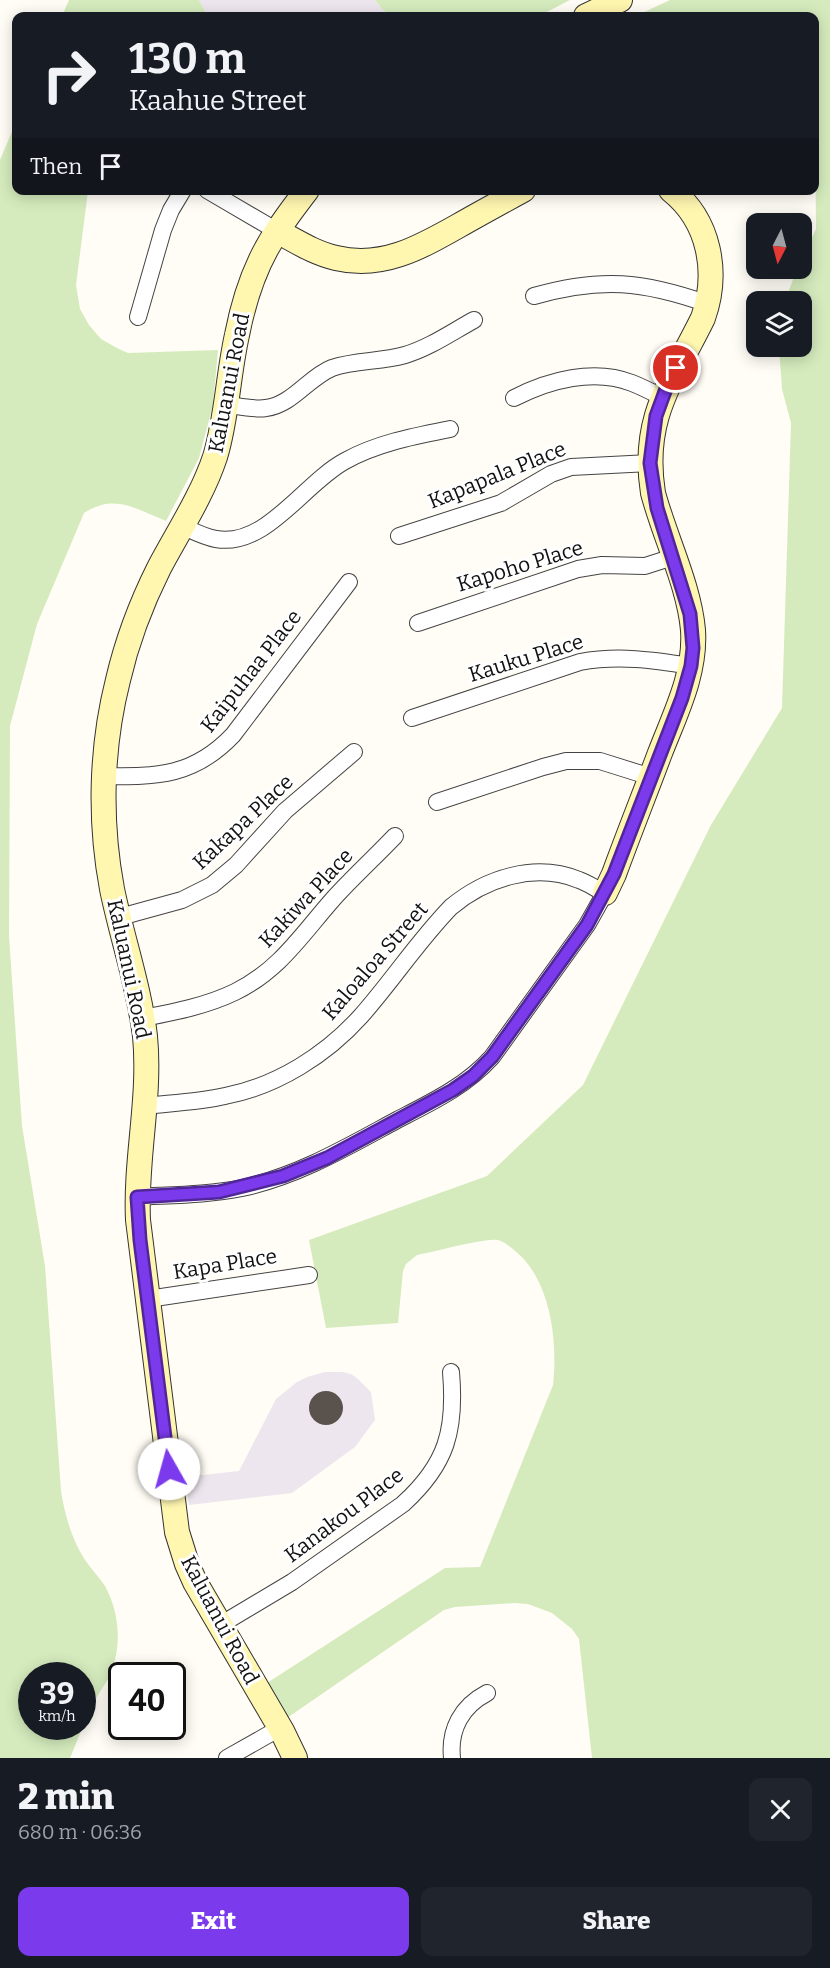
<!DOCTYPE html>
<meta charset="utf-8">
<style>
:root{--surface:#171b24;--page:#20242c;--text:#f1f3f6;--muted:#9ea1a6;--accent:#7c3aed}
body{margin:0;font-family:Bitter,serif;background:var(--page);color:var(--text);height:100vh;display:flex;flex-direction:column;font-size:22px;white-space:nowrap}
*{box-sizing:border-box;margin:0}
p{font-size:20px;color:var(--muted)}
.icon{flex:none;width:33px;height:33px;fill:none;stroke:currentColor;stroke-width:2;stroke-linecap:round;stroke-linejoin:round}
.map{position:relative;height:1758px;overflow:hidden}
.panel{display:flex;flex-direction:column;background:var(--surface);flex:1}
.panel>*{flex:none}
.guide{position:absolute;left:12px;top:12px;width:807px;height:183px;border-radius:12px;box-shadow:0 3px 15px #0003;background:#171b24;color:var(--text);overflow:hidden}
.needle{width:39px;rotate:186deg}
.fabs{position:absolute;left:746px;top:213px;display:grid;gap:12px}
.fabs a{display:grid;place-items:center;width:66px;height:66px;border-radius:12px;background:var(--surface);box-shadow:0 3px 15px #0003;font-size:30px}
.speed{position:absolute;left:18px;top:1662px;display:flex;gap:12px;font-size:30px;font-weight:700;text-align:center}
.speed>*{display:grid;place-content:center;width:78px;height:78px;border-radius:50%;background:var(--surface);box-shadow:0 3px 15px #0003;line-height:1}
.speed small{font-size:15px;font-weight:400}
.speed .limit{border:3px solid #111;border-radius:9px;background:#fff;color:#111}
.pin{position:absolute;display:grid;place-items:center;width:51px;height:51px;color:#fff;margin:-26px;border:3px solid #fff;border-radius:50%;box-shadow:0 2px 6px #0007}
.me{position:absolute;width:66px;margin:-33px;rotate:353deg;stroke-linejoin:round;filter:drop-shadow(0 0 4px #0008)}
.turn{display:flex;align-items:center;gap:21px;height:126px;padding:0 18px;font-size:27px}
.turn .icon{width:78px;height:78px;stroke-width:2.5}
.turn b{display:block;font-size:42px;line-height:51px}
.then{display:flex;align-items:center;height:57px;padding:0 18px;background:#0003;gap:12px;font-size:22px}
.round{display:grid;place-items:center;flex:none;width:63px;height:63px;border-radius:12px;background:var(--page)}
.overview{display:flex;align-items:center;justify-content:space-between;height:102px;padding:0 18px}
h1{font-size:36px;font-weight:800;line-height:45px}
.action{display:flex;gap:12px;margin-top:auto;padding:12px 18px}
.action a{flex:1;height:69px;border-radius:12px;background:var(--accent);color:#fff;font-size:24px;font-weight:800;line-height:69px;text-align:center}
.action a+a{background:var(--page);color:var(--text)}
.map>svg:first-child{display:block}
.industrial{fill:#eee6ef}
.green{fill:#d5ebbd;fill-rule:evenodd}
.building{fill:#5a524d}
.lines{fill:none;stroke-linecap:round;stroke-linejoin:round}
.street-casing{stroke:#444;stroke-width:18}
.secondary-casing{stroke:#333;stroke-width:26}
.street{stroke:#fff;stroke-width:16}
.secondary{stroke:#fff6b0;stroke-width:24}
.route-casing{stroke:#51269a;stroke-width:15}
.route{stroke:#7c3aed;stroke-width:10}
.labels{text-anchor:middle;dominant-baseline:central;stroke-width:6;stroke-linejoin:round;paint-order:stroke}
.street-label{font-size:21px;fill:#111;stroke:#fff}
</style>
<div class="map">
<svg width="830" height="1758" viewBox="0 0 830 1758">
<rect width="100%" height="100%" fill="#fffdf5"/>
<g class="industrial">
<polygon points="199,0 375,0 383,10 392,16 208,16"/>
<polygon points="325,1372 343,1372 351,1374 358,1379 371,1392 375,1420 355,1447 292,1493 189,1505 185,1477 239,1471 276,1399 297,1382 307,1377"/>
</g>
<g class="green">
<polygon points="69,0 199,0 208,16 62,16"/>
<polygon points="375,0 570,0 539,16 392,16 383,10"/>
<path d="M670,0H830V1758H592L579,1639L572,1629L552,1613L528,1604L515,1603L455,1607L444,1610L284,1720L267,1683L445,1568L480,1567L553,1385C558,1342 551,1279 514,1250C509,1246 505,1242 498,1240C484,1238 434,1252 417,1255L406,1264L403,1271L398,1323L326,1328L309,1240L487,1176L583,1085L711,825L782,708L791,423L782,389L779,347L801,346V302L785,301L797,269L801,268C801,254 811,242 816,229L814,16H636Z"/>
<path d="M16,122V190L88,191L76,285L80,309L89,325L101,339L117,348L128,353L218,350L213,405L199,458L166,521C136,509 115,493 84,513L37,624L10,726L9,936L22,1126L45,1266L61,1491C65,1516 72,1540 85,1560C91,1569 99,1577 105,1586C120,1614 122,1646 110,1675C107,1682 102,1688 98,1695C87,1714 79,1737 70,1758H0V160ZM32,1676H82V1726H32Z"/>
</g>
<circle class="building" cx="326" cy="1408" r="17"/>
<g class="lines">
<defs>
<g id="street">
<polyline points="207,190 277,231"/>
<path d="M534,296C601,277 643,281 708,304"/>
<polyline points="138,317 163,230 171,210 183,190"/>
<path d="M514,398C549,380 594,368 632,383C642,387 652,392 662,397"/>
<path d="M225,404C239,406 253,410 266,408C292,405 309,377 332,368C355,360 381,362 405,355C429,348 452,332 474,320"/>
<path d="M182,526C193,531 204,537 216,539C266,548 304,483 345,461C377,443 415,436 450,429"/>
<polyline points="399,536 501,503 551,474 571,467 650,463"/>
<polyline points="418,623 578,569 602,565 645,566 673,557"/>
<path d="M412,718L580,662C618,655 653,660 691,666"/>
<path d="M104,776C158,777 194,776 233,735L349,582"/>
<polyline points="437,802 543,767 566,761 600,761 651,777"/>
<polyline points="120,917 182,900 212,885 236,865 285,811 354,752"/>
<path d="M143,1018C174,1012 206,1006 235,992C280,970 302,934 334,898C353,877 375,857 395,836"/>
<path d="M137,1197C172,1195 208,1195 242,1188C298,1176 347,1147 397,1120C432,1102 466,1086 492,1057L587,925L605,893C596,889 588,883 579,880C535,862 486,878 451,907C418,941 392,981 361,1016C326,1055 277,1086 225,1096C199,1102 171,1103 144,1106"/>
<polyline points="148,1299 309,1275"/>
<path d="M220,1625L292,1582L403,1504C447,1464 456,1430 451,1372"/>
<polyline points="227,1758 280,1728"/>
<path d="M452,1758C449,1729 462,1706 487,1693"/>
</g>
<g id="secondary">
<polyline points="586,16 620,0"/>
<path d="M277,231C296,241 314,253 336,258C382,269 419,248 458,226C479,214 501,202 523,190"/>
<path d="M605,893L614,874C629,833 645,793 660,753C675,714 696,674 693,630C689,585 665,538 653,493C641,418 672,381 703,318C719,273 710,221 671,190"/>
<path d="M295,1758L282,1731L195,1582L187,1564L177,1532L138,1220C135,1159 151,1098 145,1036C139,986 122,938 112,889C99,820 101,747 118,680C127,641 141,604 159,568C178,532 202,496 215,457C227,418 228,375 237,335C244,299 257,260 278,230C287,216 297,203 307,190"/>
</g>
</defs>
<use href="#street" class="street-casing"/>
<use href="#secondary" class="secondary-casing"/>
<use href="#street" class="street"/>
<use href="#secondary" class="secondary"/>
</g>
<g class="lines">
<defs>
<polyline id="route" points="169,1469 140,1240 137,1197 219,1192 283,1176 327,1158 453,1090 473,1076 492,1057 587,925 614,874 682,698 691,666 693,648 690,614 657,508 650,463 656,416 667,386 676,368"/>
</defs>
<use href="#route" class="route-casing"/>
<use href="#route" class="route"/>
</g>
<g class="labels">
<g class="street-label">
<text transform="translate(229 383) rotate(-79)">Kaluanui Road</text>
<text transform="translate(497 475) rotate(-22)">Kapapala Place</text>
<text transform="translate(520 566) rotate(-17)">Kapoho Place</text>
<text transform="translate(526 658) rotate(-17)">Kauku Place</text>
<text transform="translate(251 671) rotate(-52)">Kaipuhaa Place</text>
<text transform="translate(243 822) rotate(-43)">Kakapa Place</text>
<text transform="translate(306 898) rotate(-47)">Kakiwa Place</text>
<text transform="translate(375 961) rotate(-49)">Kaloaloa Street</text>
<text transform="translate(129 969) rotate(78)">Kaluanui Road</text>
<text transform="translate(225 1264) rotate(-9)">Kapa Place</text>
<text transform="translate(344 1515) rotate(-37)">Kanakou Place</text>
<text transform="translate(220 1620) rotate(62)">Kaluanui Road</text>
</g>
</g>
</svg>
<div class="fabs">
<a><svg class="needle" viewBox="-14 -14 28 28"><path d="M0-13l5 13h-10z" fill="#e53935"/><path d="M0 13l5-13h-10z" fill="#9ea1a6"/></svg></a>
<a><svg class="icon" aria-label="layers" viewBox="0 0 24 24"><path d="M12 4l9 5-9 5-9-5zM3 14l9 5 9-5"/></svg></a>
</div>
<div class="speed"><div>39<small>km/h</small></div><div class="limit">40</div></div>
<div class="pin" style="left:676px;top:368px;background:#d93025"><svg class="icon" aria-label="arrive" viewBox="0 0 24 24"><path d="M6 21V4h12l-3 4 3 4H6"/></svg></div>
<svg class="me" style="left:169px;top:1469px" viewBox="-20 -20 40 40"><circle r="19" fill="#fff"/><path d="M0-13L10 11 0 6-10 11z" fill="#7c3aed"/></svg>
<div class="guide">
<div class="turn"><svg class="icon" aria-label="right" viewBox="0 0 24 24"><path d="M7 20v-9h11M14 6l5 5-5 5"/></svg><div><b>130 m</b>Kaahue Street</div></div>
<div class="then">Then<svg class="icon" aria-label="arrive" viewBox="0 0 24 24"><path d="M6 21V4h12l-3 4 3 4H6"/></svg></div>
</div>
</div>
<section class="panel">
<div class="overview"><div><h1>2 min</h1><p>680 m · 06:36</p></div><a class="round"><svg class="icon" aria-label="close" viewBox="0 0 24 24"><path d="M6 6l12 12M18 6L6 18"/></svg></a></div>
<div class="action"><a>Exit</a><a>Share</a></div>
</section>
